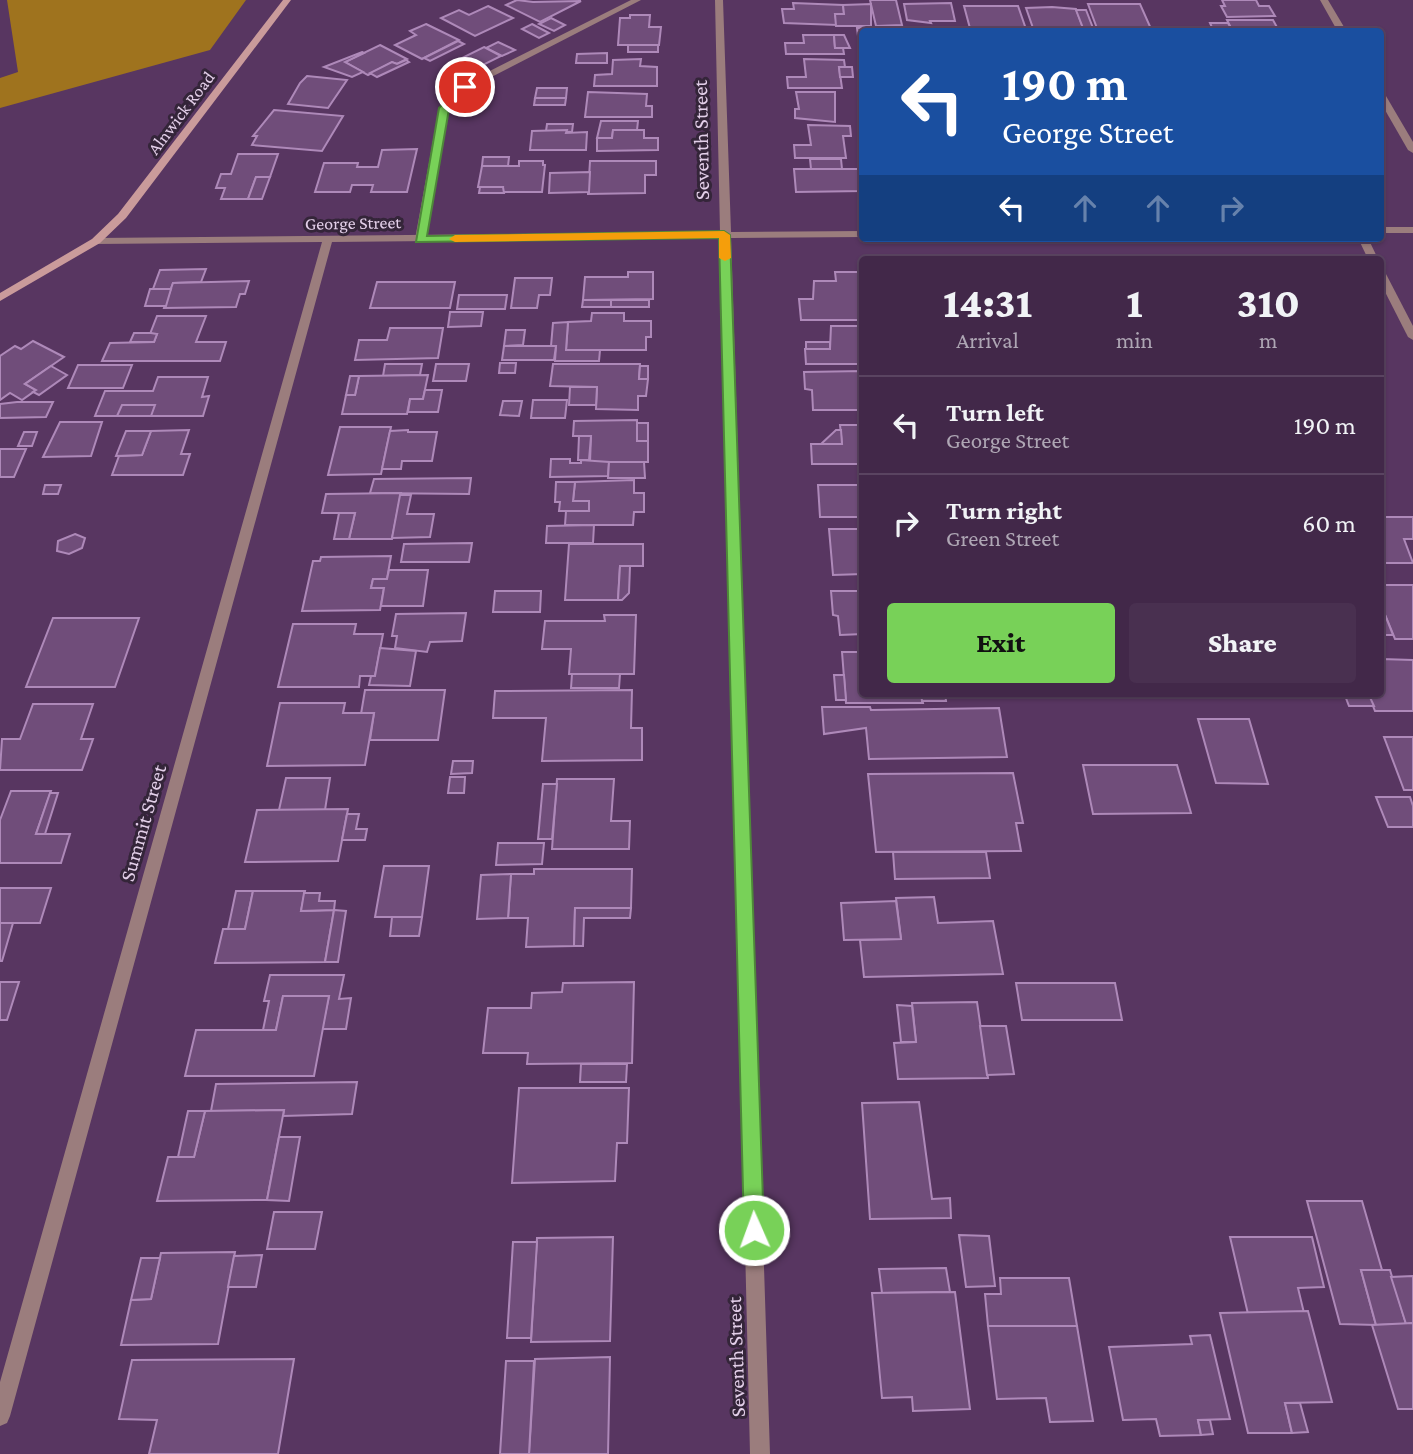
<!DOCTYPE html>
<style>
:root{--surface:#422849;--page:#493050;--text:#f1f3f6;--muted:#aea6b4;--line:#5a4461;--accent:#78d158}
body{margin:0;font-family:"Crimson Pro",serif;background:var(--page);color:var(--text);height:100vh;display:flex;flex-direction:column;font-size:26px;white-space:nowrap}
*{box-sizing:border-box;margin:0}
p{font-size:23px;color:var(--muted)}
.icon{flex:none;width:38px;height:38px;fill:none;stroke:currentColor;stroke-width:2;stroke-linecap:round;stroke-linejoin:round}
.map{position:relative;flex:1;overflow:hidden}
.details{position:absolute;left:859px;top:256px;width:525px;height:441px;display:flex;flex-direction:column;background:var(--surface);border-radius:7px;box-shadow:0 2px 5px #0004,0 0 0 2px var(--line)}
.details>*{flex:none}
.banner{position:absolute;left:859px;top:28px;width:525px;height:214px;border-radius:7px;box-shadow:0 2px 5px #0004,0 0 0 2px var(--line);background:#1a4fa0;color:#fff;overflow:hidden}
.pin{position:absolute;display:grid;place-items:center;width:60px;height:60px;color:#fff;margin:-30px;border:4px solid #fff;border-radius:50%;box-shadow:0 2px 7px #0007}
.me{position:absolute;width:77px;margin:-38px;rotate:358deg;stroke-linejoin:round;filter:drop-shadow(0 0 5px #0008)}
.turn{display:flex;align-items:center;gap:24px;height:147px;padding:0 28px;font-size:32px}
.turn .icon{width:91px;height:91px;stroke-width:2.5}
.turn b{display:block;font-size:49px;line-height:60px}
.lanes{display:flex;align-items:center;height:66px;padding:0 28px;background:#0003;justify-content:center;gap:35px;direction:ltr}
.lanes .off{opacity:.35}
.eta{display:flex;justify-content:space-evenly;align-items:center;height:119px;text-align:center}
.eta b{font-size:42px;font-weight:800;line-height:49px}
.action{display:flex;gap:14px;margin-top:auto;padding:14px 28px}
.action a{flex:1;height:80px;border-radius:7px;background:var(--accent);color:#111;font-size:28px;font-weight:800;line-height:80px;text-align:center}
.action a+a{background:var(--page);color:var(--text)}
ul{padding:0;list-style:none}
li{display:flex;align-items:center;gap:21px;height:98px;padding:0 28px;border-top:2px solid var(--line)}
li div{flex:1}
li b{display:block;font-size:26px}
li em{font-style:normal}
.map>svg:first-child{display:block}
.forest{fill:#9f731e}
.building{fill:#704d7a;stroke:#ae89b9;stroke-width:2}
.lines{fill:none;stroke-linecap:round;stroke-linejoin:round}
.lane{fill:#9b7d7d;fill-rule:evenodd}
.street{fill:#9b7d7d;fill-rule:evenodd}
.secondary{fill:#ca9b9b;fill-rule:evenodd}
.route{fill:#78d158;stroke:#4e8839;stroke-width:2}
.slow{fill:#f59e0b}
.labels{text-anchor:middle;dominant-baseline:central;stroke-width:6;stroke-linejoin:round;paint-order:stroke}
.far-street-label{font-size:18px;fill:#e3cfe9;stroke:#342539}
.street-label{font-size:21px;fill:#e3cfe9;stroke:#342539}
</style>
<div class="map">
<svg width="1413" height="1454" viewBox="0 0 1413 1454">
<rect width="100%" height="100%" fill="#583661"/>
<polygon class="forest" points="7,0 246,0 210,50 0,108 0,78 18,72"/>
<g class="building">
<polygon points="517,0 533,2 581,1 540,22 506,5"/>
<polygon points="870,0 896,0 902,25 876,26"/>
<polygon points="1222,0 1256,0 1259,6 1269,6 1275,16 1227,17 1221,6 1225,6"/>
<polygon points="793,3 843,5 844,14 835,14 837,25 784,23 782,9 794,9"/>
<polygon points="951,3 955,21 930,21 931,23 907,20 904,4"/>
<polygon points="871,4 871,26 836,26 835,14 844,14 843,5"/>
<polygon points="1088,4 1140,4 1152,31 1098,31"/>
<polygon points="488,6 513,18 475,36 441,18 459,10 469,15"/>
<polygon points="964,6 1018,6 1027,32 971,32"/>
<polygon points="1052,7 1076,9 1083,28 1033,28 1026,8"/>
<polygon points="1076,10 1086,10 1093,28 1083,28"/>
<polygon points="630,15 650,15 649,27 661,27 659,45 618,45 620,18 630,18"/>
<polygon points="551,18 565,25 554,31 539,24"/>
<polygon points="1227,20 1273,20 1279,31 1286,32 1233,32"/>
<polygon points="1210,23 1228,23 1233,32 1214,32"/>
<polygon points="426,24 459,40 422,59 395,45 416,35 410,31"/>
<polygon points="532,24 549,33 539,38 522,29"/>
<polygon points="857,28 888,28 888,32 863,32 863,36 858,36"/>
<polygon points="1033,28 1083,28 1085,32 1035,32"/>
<polygon points="803,35 834,35 835,48 843,48 844,54 786,54 785,43 804,43"/>
<polygon points="834,35 844,35 850,48 835,48"/>
<polygon points="458,41 464,44 430,61 424,58"/>
<polygon points="498,42 515,50 502,56 486,48"/>
<polygon points="380,45 407,59 397,64 392,62 368,75 345,62"/>
<rect x="628" y="45" width="30" height="7"/>
<polygon points="484,47 501,56 477,68 460,59"/>
<polygon points="362,52 364,53 345,62 363,72 352,77 324,67"/>
<polygon points="607,53 607,63 576,63 577,54"/>
<polygon points="641,59 640,66 657,67 657,86 594,86 595,75 612,74 613,60"/>
<polygon points="804,59 844,60 845,67 839,67 842,88 788,88 787,77 806,77"/>
<polygon points="406,60 409,62 377,77 370,73 392,62 397,64"/>
<polygon points="839,67 852,67 853,77 840,77"/>
<polygon points="307,76 347,80 328,108 288,104 300,83"/>
<polygon points="537,88 567,88 566,98 535,98"/>
<polygon points="588,92 647,94 646,106 652,106 652,117 585,117"/>
<polygon points="796,92 835,92 835,122 795,118 795,109 799,109"/>
<polygon points="535,98 566,98 565,105 534,105"/>
<polygon points="274,110 343,116 322,151 252,145 257,136 253,136"/>
<polygon points="601,121 638,121 637,130 613,130 612,138 597,138"/>
<polygon points="547,124 573,124 572,132 546,131"/>
<polygon points="808,125 850,126 851,136 843,136 846,158 795,158 794,145 811,145"/>
<polygon points="567,130 566,133 587,132 586,150 530,150 532,131"/>
<polygon points="613,130 644,130 644,138 658,138 658,150 597,151 597,138 612,138"/>
<polygon points="417,149 407,192 371,192 373,185 352,185 350,192 315,192 324,163 358,163 357,167 378,167 382,150"/>
<polygon points="238,154 278,154 270,177 256,177 248,199 221,199 225,188 216,188 221,174 231,174"/>
<polygon points="483,157 509,157 508,166 482,166"/>
<polygon points="810,159 841,159 842,169 811,169"/>
<polygon points="519,161 543,161 543,165 545,165 542,192 502,192 503,187 478,187 482,166 519,166"/>
<polygon points="590,161 656,161 656,175 645,175 645,193 588,194"/>
<polygon points="794,169 860,169 862,191 796,192"/>
<polygon points="590,172 589,192 549,193 550,173"/>
<polygon points="256,177 270,177 262,199 248,199"/>
<polygon points="480,187 503,187 504,193 479,193"/>
<polygon points="206,269 201,282 173,283 171,289 153,289 160,270"/>
<polygon points="628,272 653,272 653,299 583,300 585,277 628,277"/>
<polygon points="835,272 861,272 863,320 801,320 799,299 813,299 814,281 836,281"/>
<polygon points="515,278 552,278 550,295 539,295 537,308 511,308"/>
<polygon points="249,281 245,294 240,294 236,307 164,308 173,283"/>
<polygon points="377,282 455,282 450,308 370,308"/>
<polygon points="150,289 171,289 166,306 145,306"/>
<polygon points="459,295 507,295 505,309 457,309"/>
<polygon points="583,300 611,300 611,307 582,307"/>
<rect x="611" y="300" width="38" height="7"/>
<polygon points="450,312 483,312 481,326 448,327"/>
<polygon points="592,313 624,313 624,321 651,321 651,337 646,337 646,350 566,350 568,322 591,321"/>
<polygon points="157,316 206,316 196,342 226,342 220,361 102,361 110,343 154,342 157,334 150,334"/>
<polygon points="568,322 566,350 600,350 599,361 555,361 556,346 551,346 553,323"/>
<polygon points="831,326 863,326 863,364 806,364 805,349 830,349"/>
<polygon points="390,328 443,328 438,358 355,360 359,340 387,340"/>
<polygon points="506,330 525,330 523,345 504,346"/>
<polygon points="134,333 151,333 157,334 154,342 130,342"/>
<polygon points="33,341 64,357 25,384 36,390 22,400 10,393 0,400 0,356 15,346 21,349"/>
<rect x="806" y="342" width="24" height="7"/>
<polygon points="504,346 556,346 554,360 502,360"/>
<polygon points="500,363 516,363 515,373 499,373"/>
<polygon points="385,364 422,364 420,375 383,376"/>
<polygon points="436,364 469,364 466,381 433,381"/>
<polygon points="553,364 640,364 639,379 648,379 646,396 638,396 638,410 596,409 597,387 550,386"/>
<polygon points="78,365 132,365 123,388 68,388"/>
<polygon points="51,366 67,375 39,395 33,392 36,390 25,384"/>
<polygon points="640,366 648,366 648,379 639,379"/>
<polygon points="863,371 863,410 813,410 812,390 805,389 804,372"/>
<polygon points="428,375 423,399 410,399 407,414 342,414 346,395 355,395 359,376"/>
<polygon points="350,376 359,376 355,395 346,395"/>
<polygon points="158,377 208,377 202,397 209,396 203,416 95,416 105,391 153,391"/>
<polygon points="570,387 597,387 596,405 569,405"/>
<polygon points="425,390 442,390 438,412 408,412 410,399 423,399"/>
<polygon points="533,400 567,400 565,418 531,418"/>
<polygon points="503,401 522,401 519,416 500,415"/>
<polygon points="17,402 53,402 46,417 0,418 0,404"/>
<polygon points="122,405 155,405 151,416 117,416"/>
<polygon points="637,420 637,441 648,441 648,462 590,462 591,436 573,436 574,421"/>
<polygon points="60,422 102,422 91,456 43,457"/>
<rect x="637" y="423" width="11" height="18"/>
<polygon points="840,425 863,425 863,464 812,464 811,444 842,444"/>
<polygon points="340,427 391,427 381,474 328,475"/>
<polygon points="189,430 181,454 190,454 183,475 112,475 119,456 142,455 151,431"/>
<polygon points="408,430 408,432 437,432 432,461 402,461 401,469 382,469 390,431"/>
<polygon points="836,430 841,430 842,444 821,444"/>
<polygon points="126,431 151,431 142,455 116,456"/>
<polygon points="24,432 37,432 32,446 18,446"/>
<polygon points="579,436 591,436 589,460 578,460"/>
<polygon points="0,449 26,449 14,477 0,477"/>
<polygon points="551,459 570,459 570,463 581,463 581,460 609,462 608,476 550,477"/>
<polygon points="609,462 644,462 645,478 608,478"/>
<polygon points="471,478 469,494 370,493 374,479"/>
<polygon points="634,480 634,493 644,493 644,512 634,512 633,525 565,525 566,511 589,511 589,501 573,501 575,482"/>
<polygon points="556,482 575,482 573,501 589,501 589,511 559,511 560,502 555,502"/>
<polygon points="45,485 61,485 58,494 43,494"/>
<polygon points="818,485 863,485 863,517 820,517"/>
<polygon points="401,493 392,539 349,539 355,513 322,513 326,494"/>
<polygon points="400,495 411,495 407,514 434,514 430,537 392,538"/>
<polygon points="339,513 355,513 349,539 334,539"/>
<polygon points="1381,517 1413,517 1413,539 1404,539 1413,563 1381,563"/>
<polygon points="594,525 593,543 546,543 547,526"/>
<polygon points="829,529 863,529 863,574 833,575"/>
<polygon points="75,534 85,538 82,548 69,554 57,551 58,541"/>
<polygon points="472,543 469,562 401,562 404,544"/>
<polygon points="569,544 643,544 643,566 620,566 618,600 565,600"/>
<polygon points="391,556 387,579 373,579 371,588 384,588 380,610 302,611 313,561 320,561 321,557"/>
<polygon points="620,566 630,566 629,593 622,600 618,600"/>
<polygon points="389,570 428,570 423,606 381,606 384,588 371,588 373,579 387,579"/>
<polygon points="1381,585 1413,585 1413,639 1395,639 1381,605"/>
<polygon points="495,591 541,591 540,612 493,612"/>
<polygon points="831,591 863,591 863,634 840,635 838,616 833,615"/>
<polygon points="1381,605 1393,635 1382,635 1381,631"/>
<polygon points="466,613 462,641 430,642 427,652 395,648 397,636 392,636 396,614"/>
<polygon points="604,615 636,615 634,674 569,674 571,649 542,649 545,621 605,621"/>
<polygon points="53,618 139,618 115,687 26,687"/>
<polygon points="293,624 356,624 354,634 383,634 375,676 360,676 359,687 278,687"/>
<polygon points="380,648 416,651 410,686 369,685 371,676 375,676"/>
<polygon points="842,652 863,652 863,693 921,693 923,703 846,703"/>
<polygon points="1381,659 1413,660 1413,711 1375,711 1368,693 1381,693"/>
<polygon points="572,674 620,674 619,688 571,688"/>
<polygon points="834,675 844,675 846,700 836,700"/>
<polygon points="365,690 445,690 438,740 370,740 374,713 361,714"/>
<polygon points="632,690 631,728 642,728 642,760 542,761 546,718 493,718 495,691"/>
<polygon points="921,693 945,693 946,701 922,701"/>
<polygon points="1344,693 1368,693 1374,706 1349,706"/>
<polygon points="280,703 345,703 343,713 374,713 365,765 267,766"/>
<polygon points="33,704 93,704 81,739 93,739 82,770 0,770 2,739 20,739"/>
<polygon points="822,707 870,707 871,710 999,708 1007,757 869,759 866,728 824,734"/>
<polygon points="1198,719 1249,719 1268,784 1216,783"/>
<polygon points="1384,737 1413,737 1413,790 1404,790"/>
<polygon points="453,761 473,761 472,773 451,774"/>
<polygon points="1083,765 1177,765 1191,813 1093,814"/>
<polygon points="1013,773 1023,823 1016,823 1021,851 876,852 868,774"/>
<polygon points="450,777 465,777 464,793 448,793"/>
<polygon points="286,778 330,778 325,810 279,810"/>
<polygon points="557,779 614,779 611,821 630,821 629,849 552,849"/>
<polygon points="543,784 557,784 552,839 538,839"/>
<polygon points="11,791 51,791 36,834 70,834 61,863 0,863 0,820"/>
<polygon points="50,793 58,793 45,834 36,834"/>
<polygon points="1376,797 1410,797 1413,806 1413,827 1388,827"/>
<polygon points="348,809 338,861 245,862 257,810"/>
<polygon points="347,814 359,814 356,829 367,829 365,840 342,840"/>
<polygon points="498,843 544,843 542,864 496,865"/>
<polygon points="893,852 986,852 990,878 895,879"/>
<polygon points="384,866 429,866 422,917 375,917"/>
<polygon points="534,869 632,869 631,908 575,908 574,946 526,947 528,918 508,918 511,874 534,874"/>
<polygon points="511,874 508,918 477,919 481,875"/>
<polygon points="0,888 51,888 40,923 0,923"/>
<polygon points="236,891 253,891 245,929 228,929"/>
<polygon points="253,891 305,891 301,911 334,910 325,962 215,963 223,929 245,929"/>
<polygon points="304,893 320,893 319,901 335,901 334,910 301,911"/>
<polygon points="934,897 938,923 993,921 1003,974 864,977 860,940 901,939 896,898"/>
<polygon points="896,901 901,939 844,940 841,903"/>
<polygon points="575,908 631,908 630,918 584,918 583,946 574,946"/>
<polygon points="334,910 346,911 338,962 325,962"/>
<polygon points="392,917 422,917 419,936 390,936"/>
<polygon points="0,923 13,923 2,961 0,961"/>
<polygon points="270,975 344,975 339,999 351,998 346,1029 322,1029 329,996 283,996 276,1030 263,1030 269,1001 264,1001"/>
<polygon points="0,982 19,982 7,1020 0,1020"/>
<polygon points="634,982 632,1063 527,1064 528,1053 483,1053 488,1008 531,1008 532,993 562,992 563,983"/>
<polygon points="1016,983 1115,983 1122,1020 1022,1020"/>
<polygon points="283,996 329,996 314,1076 185,1076 196,1030 276,1030"/>
<polygon points="977,1002 988,1078 898,1079 894,1043 916,1042 912,1003"/>
<polygon points="897,1005 912,1006 916,1042 901,1042"/>
<polygon points="980,1026 1006,1026 1014,1074 987,1075"/>
<polygon points="581,1064 627,1064 626,1082 580,1082"/>
<polygon points="357,1082 352,1114 283,1116 284,1110 211,1111 216,1084"/>
<polygon points="519,1088 629,1088 627,1143 617,1143 615,1181 512,1183"/>
<polygon points="919,1102 932,1199 950,1198 951,1218 870,1219 862,1103"/>
<polygon points="284,1110 267,1200 157,1201 168,1157 194,1157 205,1111"/>
<polygon points="188,1111 205,1111 194,1157 178,1157"/>
<polygon points="279,1137 300,1137 289,1201 267,1200"/>
<polygon points="1307,1201 1362,1201 1382,1270 1361,1270 1376,1325 1340,1324"/>
<polygon points="274,1212 322,1212 315,1249 267,1249"/>
<polygon points="959,1235 989,1236 995,1286 966,1287"/>
<polygon points="613,1237 610,1341 531,1342 537,1238"/>
<polygon points="1230,1237 1312,1237 1324,1287 1298,1288 1304,1313 1248,1314"/>
<polygon points="513,1242 537,1242 531,1338 507,1338"/>
<polygon points="235,1252 218,1344 121,1345 131,1300 151,1299 161,1253"/>
<polygon points="262,1255 256,1287 228,1287 234,1256"/>
<polygon points="141,1258 160,1258 151,1299 131,1300"/>
<polygon points="946,1268 950,1292 882,1293 879,1269"/>
<polygon points="1361,1270 1390,1270 1406,1324 1376,1325"/>
<polygon points="1413,1276 1413,1323 1406,1324 1391,1277"/>
<polygon points="1000,1278 1069,1278 1077,1326 988,1326 985,1294 1001,1294"/>
<polygon points="955,1292 970,1409 913,1411 912,1397 882,1398 872,1293"/>
<polygon points="1308,1311 1332,1402 1285,1403 1292,1433 1248,1433 1220,1313"/>
<polygon points="1413,1323 1413,1409 1398,1409 1372,1325"/>
<polygon points="988,1326 1077,1326 1093,1421 1050,1422 1046,1398 997,1399"/>
<polygon points="1210,1335 1230,1419 1198,1420 1201,1435 1160,1436 1156,1419 1123,1420 1109,1347 1192,1344 1190,1336"/>
<polygon points="610,1357 608,1454 529,1454 535,1359"/>
<polygon points="294,1359 278,1454 149,1454 157,1420 119,1419 132,1360"/>
<polygon points="506,1361 534,1361 529,1454 500,1454"/>
<polygon points="1285,1403 1300,1403 1308,1432 1292,1433"/>
<polygon points="1198,1420 1210,1420 1213,1434 1201,1435"/>
</g>
<g class="lines">
<polygon class="lane" points="631,0 641,0 468,89 448,109 425,239 416,241 415,239 439,108 462,85"/>
<g class="street">
<polygon points="715,0 723,0 731,232 863,231 863,237 731,238 770,1454 750,1454 721,238 332,242 10,1416 7,1423 0,1426 0,1382 322,242 96,244 91,241 96,238 720,232"/>
<polygon points="1320,0 1328,0 1347,32 1338,32"/>
<polygon points="1381,93 1386,96 1413,142 1413,153 1408,150 1381,103"/>
<rect x="1381" y="227" width="32" height="6"/>
<polygon points="1358,238 1368,238 1378,259 1368,259"/>
<polygon points="1381,271 1386,274 1413,326 1413,340 1408,337 1381,284"/>
</g>
<polygon class="secondary" points="283,0 291,0 126,218 100,243 0,301 0,293 92,239 118,214"/>
</g>
<polygon class="route" points="462,85 470,87 449,109 427,236 724,231 730,235 764,1230 761,1237 754,1240 747,1237 744,1230 719,238 416,242 439,108"/>
<polygon class="slow" points="724,231 730,235 731,258 725,261 719,258 719,238 455,242 449,239 455,235"/>
<g class="labels">
<g class="far-street-label">
<text transform="translate(181 113) rotate(-53)">Alnwick Road</text>
<text transform="translate(353 223) rotate(-1)">George Street</text>
</g>
<g class="street-label">
<text transform="translate(701 140) rotate(-91)">Seventh Street</text>
<text transform="translate(143 823) rotate(-74)">Summit Street</text>
<text transform="translate(736 1357) rotate(-92)">Seventh Street</text>
</g>
</g>
</svg>
<div class="pin" style="left:465px;top:87px;background:#d93025"><svg class="icon" aria-label="arrive" viewBox="0 0 24 24"><path d="M6 21V4h12l-3 4 3 4H6"/></svg></div>
<svg class="me" style="left:754px;top:1230px" viewBox="-20 -20 40 40"><circle r="17" fill="#78d158" stroke="#fff" stroke-width="3"/><path d="M0-11L8 9 0 5-8 9z" fill="#fff"/></svg>
<div class="banner">
<div class="turn"><svg class="icon" aria-label="left" viewBox="0 0 24 24"><path d="M17 20v-9H6M10 6l-5 5 5 5"/></svg><div><b>190 m</b>George Street</div></div>
<div class="lanes"><svg class="icon" aria-label="left" viewBox="0 0 24 24"><path d="M17 20v-9H6M10 6l-5 5 5 5"/></svg><svg class="icon off" aria-label="ahead" viewBox="0 0 24 24"><path d="M12 20V5M6 11l6-6 6 6"/></svg><svg class="icon off" aria-label="ahead" viewBox="0 0 24 24"><path d="M12 20V5M6 11l6-6 6 6"/></svg><svg class="icon off" aria-label="right" viewBox="0 0 24 24"><path d="M7 20v-9h11M14 6l5 5-5 5"/></svg></div>
</div>
<section class="details">
<div class="eta">
<div><b>14:31</b><p>Arrival</p></div>
<div><b>1</b><p>min</p></div>
<div><b>310</b><p>m</p></div>
</div>
<ul>
<li><svg class="icon" aria-label="left" viewBox="0 0 24 24"><path d="M17 20v-9H6M10 6l-5 5 5 5"/></svg><div><b>Turn left</b><p>George Street</p></div><em>190 m</em></li>
<li><svg class="icon" aria-label="right" viewBox="0 0 24 24"><path d="M7 20v-9h11M14 6l5 5-5 5"/></svg><div><b>Turn right</b><p>Green Street</p></div><em>60 m</em></li>
</ul>
<div class="action"><a>Exit</a><a>Share</a></div>
</section>
</div>
